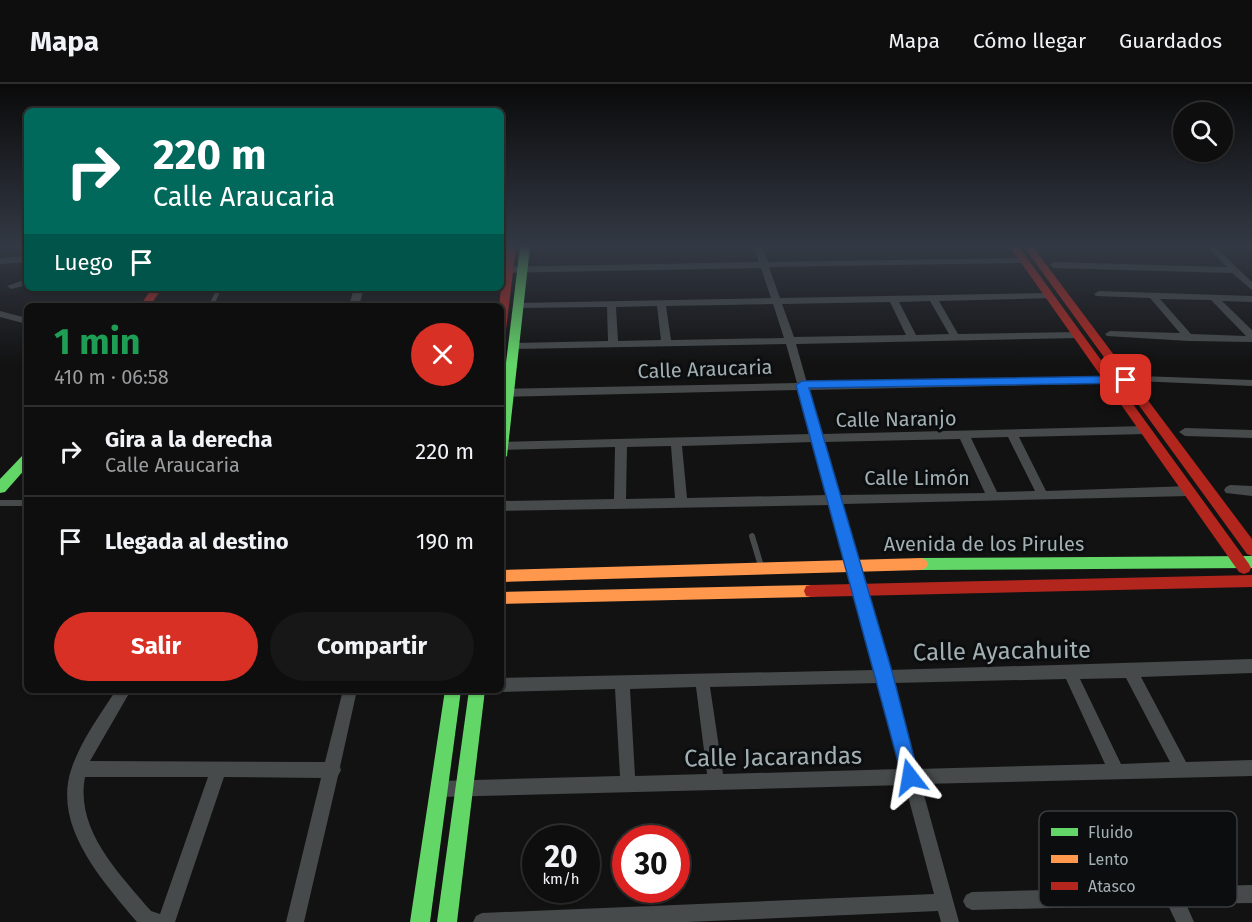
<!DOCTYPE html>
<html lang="es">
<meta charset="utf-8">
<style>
:root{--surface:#0e0e0e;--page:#171717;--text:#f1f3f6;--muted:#9b9c9e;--line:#2e2e2e;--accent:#d93025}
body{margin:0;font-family:"Fira Sans",sans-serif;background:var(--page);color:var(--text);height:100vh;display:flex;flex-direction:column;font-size:22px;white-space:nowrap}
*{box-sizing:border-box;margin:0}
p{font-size:20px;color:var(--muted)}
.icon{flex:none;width:33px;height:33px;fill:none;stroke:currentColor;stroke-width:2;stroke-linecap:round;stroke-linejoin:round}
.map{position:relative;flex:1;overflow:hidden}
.details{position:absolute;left:24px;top:219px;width:480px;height:390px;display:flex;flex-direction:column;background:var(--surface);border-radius:9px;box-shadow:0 2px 4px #0004,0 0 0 2px var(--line)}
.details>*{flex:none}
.top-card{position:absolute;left:24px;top:24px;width:480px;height:183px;border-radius:9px;box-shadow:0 2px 4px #0004,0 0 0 2px var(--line);background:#00695c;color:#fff;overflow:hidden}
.fabs{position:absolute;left:1173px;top:18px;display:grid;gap:12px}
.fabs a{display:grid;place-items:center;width:60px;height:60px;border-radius:50%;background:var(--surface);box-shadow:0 2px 4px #0004,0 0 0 2px var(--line);font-size:30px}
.speed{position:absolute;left:522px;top:741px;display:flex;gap:12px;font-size:30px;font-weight:700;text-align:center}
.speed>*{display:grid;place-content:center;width:78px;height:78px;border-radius:50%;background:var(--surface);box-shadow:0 2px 4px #0004,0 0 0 2px var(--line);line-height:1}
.speed small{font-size:15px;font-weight:400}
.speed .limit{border:9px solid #d22;background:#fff;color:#111}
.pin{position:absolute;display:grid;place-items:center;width:51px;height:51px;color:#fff;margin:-26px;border-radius:12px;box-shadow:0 3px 9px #0006}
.me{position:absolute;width:66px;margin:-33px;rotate:346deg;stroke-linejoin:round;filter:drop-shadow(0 0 4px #0008)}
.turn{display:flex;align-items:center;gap:21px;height:126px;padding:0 30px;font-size:27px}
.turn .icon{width:78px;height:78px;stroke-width:2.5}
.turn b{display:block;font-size:42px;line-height:51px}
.then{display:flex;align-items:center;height:57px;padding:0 30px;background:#0003;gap:12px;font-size:22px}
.round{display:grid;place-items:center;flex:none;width:63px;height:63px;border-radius:32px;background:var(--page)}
.overview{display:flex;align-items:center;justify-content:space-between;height:102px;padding:0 30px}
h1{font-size:36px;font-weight:700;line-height:45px;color:#1e9e55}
.cta{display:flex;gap:12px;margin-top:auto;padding:12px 30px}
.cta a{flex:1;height:69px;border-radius:36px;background:var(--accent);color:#fff;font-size:24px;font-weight:700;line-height:69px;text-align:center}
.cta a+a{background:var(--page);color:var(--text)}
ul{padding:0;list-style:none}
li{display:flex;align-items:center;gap:18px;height:90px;padding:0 30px;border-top:2px solid var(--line)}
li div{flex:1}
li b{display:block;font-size:22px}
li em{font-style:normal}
header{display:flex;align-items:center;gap:36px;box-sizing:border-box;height:84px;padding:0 30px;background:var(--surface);border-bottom:2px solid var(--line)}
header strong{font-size:28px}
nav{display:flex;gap:33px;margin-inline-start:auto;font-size:21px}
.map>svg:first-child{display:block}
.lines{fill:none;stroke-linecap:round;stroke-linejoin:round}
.lane-far1{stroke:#464a4b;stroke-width:4.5}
.lane{stroke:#464a4b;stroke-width:6}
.street{fill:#464a4b;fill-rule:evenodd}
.fast{fill:#63d668;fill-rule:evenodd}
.slow{fill:#ff974d;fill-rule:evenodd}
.jam{fill:#b3261e;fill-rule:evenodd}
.route{fill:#1a73e8;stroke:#114b97;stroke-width:1.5}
.labels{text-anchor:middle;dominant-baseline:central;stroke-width:6;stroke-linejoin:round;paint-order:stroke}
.street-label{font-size:20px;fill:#a2b0b4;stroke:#0c0d0e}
.near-street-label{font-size:24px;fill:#a2b0b4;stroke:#0c0d0e}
.key{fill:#0c0d0e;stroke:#393e40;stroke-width:1.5}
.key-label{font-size:16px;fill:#a2b0b4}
</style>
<header>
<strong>Mapa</strong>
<nav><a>Mapa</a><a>Cómo llegar</a><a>Guardados</a></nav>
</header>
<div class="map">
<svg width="1252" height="838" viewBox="0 0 1252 838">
<rect width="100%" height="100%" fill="#121212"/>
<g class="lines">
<polyline class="lane-far1" points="211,222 219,205"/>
<g class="lane">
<polyline points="0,419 27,419"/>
<polyline points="752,452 761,482"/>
</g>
<g class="street">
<path d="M754,163H762L768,178L1026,174L1027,176L1023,179L769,183L780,214L1049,209L1054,212L1052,214L939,217L958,250L1077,248L1082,251L1077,254L796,260L807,299L1126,293L1131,296L1126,299L810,306L822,350L1146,342L1151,346L1146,350L1019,353L1046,407L1190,402L1196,407L1190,412L843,420L889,586L1252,575V589L1141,593L1186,678L1252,676V692L921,700L959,838H941L938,827L687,838H473L476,832L482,829L934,810L905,701L439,713L433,711L431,705L433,699L439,697L620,692L615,605L501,608L496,606H501V594L875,586L831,421L501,427V417L614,415L615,363L502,366V358L811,350L799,306L501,313V305L797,299L786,260L514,265L509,262L514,259L608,257L607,223L515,224L513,222L518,219L771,214L761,184L501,189V183L759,178ZM930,217L949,250L916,251L899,218ZM890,218L906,251L794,253L782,220ZM773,220L784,254L671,256L666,222ZM657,222L661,256L618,257L616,223ZM1008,353L1035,407L997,408L971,354ZM960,355L985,409L840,411L825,358ZM814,358L828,411L687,414L682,362ZM671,362L675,414L626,415L627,363ZM1126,594L1170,678L1121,680L1080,595ZM1066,595L1105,680L917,685L893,599ZM879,599L901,685L723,690L710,603ZM696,603L707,690L635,692L630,605Z"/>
<polygon points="1207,163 1215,163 1252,198 1252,206 1232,189 1054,184 1050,181 1054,178 1227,183"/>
<polygon points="27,172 27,178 0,180 0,174"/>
<polygon points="27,195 27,201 11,205 7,202"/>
<polygon points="153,204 251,204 246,207 156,209 151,206"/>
<polygon points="354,204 364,204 359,222 349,222"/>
<path d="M1099,207L1252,212V218L1222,217L1252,246V258L1189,257L1107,252L1105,250L1110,247L1180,249L1150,214L1096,212L1094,210ZM1160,215L1211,216L1246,252L1191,250Z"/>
<polygon points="0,227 27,234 27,240 0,233"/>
<polygon points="1140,292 1252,296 1252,302 1136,297 1135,295"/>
<polygon points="1185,344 1252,346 1252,354 1185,352 1179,348"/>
<polygon points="1230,401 1252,402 1252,412 1226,409 1224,406 1226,403"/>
<path d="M116,606H131L90,677L325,678L343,606H357L340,683L341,686L338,692L304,838H286L321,694L224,693L175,838H137C102,796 51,741 72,683C82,655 100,631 116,606ZM85,693H208L160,830L151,827C119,789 75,746 85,693Z"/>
<polygon points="1172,801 1177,803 1252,801 1252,819 1186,820 1194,838 1176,838 1168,821 972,826 966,823 963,817 966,811 972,808 1167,803"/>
</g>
<g class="fast">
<polygon points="520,163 530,163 507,372 501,377 501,320"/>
<polygon points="27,370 27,383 5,408 0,409 0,395 22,372"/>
<polygon points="1252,472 1252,484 921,486 916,484 914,480 916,476 921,474"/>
<polygon points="445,606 461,606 430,838 410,838"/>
<polygon points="469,606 485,606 457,838 437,838"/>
</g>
<g class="slow">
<polygon points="921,474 926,476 928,480 926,484 921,486 501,498 501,486"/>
<polygon points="811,501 816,502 818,507 816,512 811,513 501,520 501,508"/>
</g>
<g class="jam">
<polygon points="506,163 516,163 506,246 501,249 501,222 499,222"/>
<polygon points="1010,163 1019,163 1249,480 1251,484 1249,488 1244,490 1239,488"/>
<polygon points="1024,163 1033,163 1252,455 1252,472 1247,470"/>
<polygon points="152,204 162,204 150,222 140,222"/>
<polygon points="1252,491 1252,503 811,513 806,512 804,507 806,502 811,501"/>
</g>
</g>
<linearGradient id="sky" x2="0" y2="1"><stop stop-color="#0a0a0a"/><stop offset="0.58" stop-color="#333944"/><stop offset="1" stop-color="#333944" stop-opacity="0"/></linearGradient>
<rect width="1252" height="280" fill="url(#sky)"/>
<polygon class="route" points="1126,292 1130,293 1130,299 809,304 893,591 919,693 917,700 910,702 904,700 796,301 802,297"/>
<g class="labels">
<g class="street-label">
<text transform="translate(705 285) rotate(-2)">Calle Araucaria</text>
<text transform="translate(896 335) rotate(-1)">Calle Naranjo</text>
<text x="917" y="394">Calle Limón</text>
<text x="984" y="460">Avenida de los Pirules</text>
</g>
<g class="near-street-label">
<text transform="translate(1002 567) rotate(-1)">Calle Ayacahuite</text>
<text transform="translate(773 673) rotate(-1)">Calle Jacarandas</text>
</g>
</g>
<rect x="1039" y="727" width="198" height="96" rx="9" class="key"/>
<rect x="1051" y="744" width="27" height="8" fill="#63d668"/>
<rect x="1051" y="771" width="27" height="8" fill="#ff974d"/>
<rect x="1051" y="798" width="27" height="8" fill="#b3261e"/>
<g class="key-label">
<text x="1088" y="754">Fluido</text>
<text x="1088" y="781">Lento</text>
<text x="1088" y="808">Atasco</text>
</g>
</svg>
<div class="fabs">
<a><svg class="icon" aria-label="search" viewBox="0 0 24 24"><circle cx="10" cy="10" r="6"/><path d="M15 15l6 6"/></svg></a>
</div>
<div class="speed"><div>20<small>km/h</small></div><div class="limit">30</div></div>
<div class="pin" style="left:1126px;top:296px;background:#d93025"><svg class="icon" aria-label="arrive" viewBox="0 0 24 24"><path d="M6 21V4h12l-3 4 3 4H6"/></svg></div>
<svg class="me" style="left:910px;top:693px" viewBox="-20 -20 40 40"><path d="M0-17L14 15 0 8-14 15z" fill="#1a73e8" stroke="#fff" stroke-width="4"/></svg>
<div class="top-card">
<div class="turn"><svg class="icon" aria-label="right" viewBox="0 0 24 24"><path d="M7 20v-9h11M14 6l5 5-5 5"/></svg><div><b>220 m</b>Calle Araucaria</div></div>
<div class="then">Luego<svg class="icon" aria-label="arrive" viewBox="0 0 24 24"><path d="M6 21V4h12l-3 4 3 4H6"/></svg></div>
</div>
<section class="details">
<div class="overview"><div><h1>1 min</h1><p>410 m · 06:58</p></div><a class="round" style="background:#d93025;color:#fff"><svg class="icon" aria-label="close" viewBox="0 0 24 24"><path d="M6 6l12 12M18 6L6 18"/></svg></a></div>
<ul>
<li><svg class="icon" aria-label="right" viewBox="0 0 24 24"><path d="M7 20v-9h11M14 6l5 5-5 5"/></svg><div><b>Gira a la derecha</b><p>Calle Araucaria</p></div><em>220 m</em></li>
<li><svg class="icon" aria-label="arrive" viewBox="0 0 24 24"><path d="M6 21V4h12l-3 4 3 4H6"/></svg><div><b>Llegada al destino</b></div><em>190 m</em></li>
</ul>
<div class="cta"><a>Salir</a><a>Compartir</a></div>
</section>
</div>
